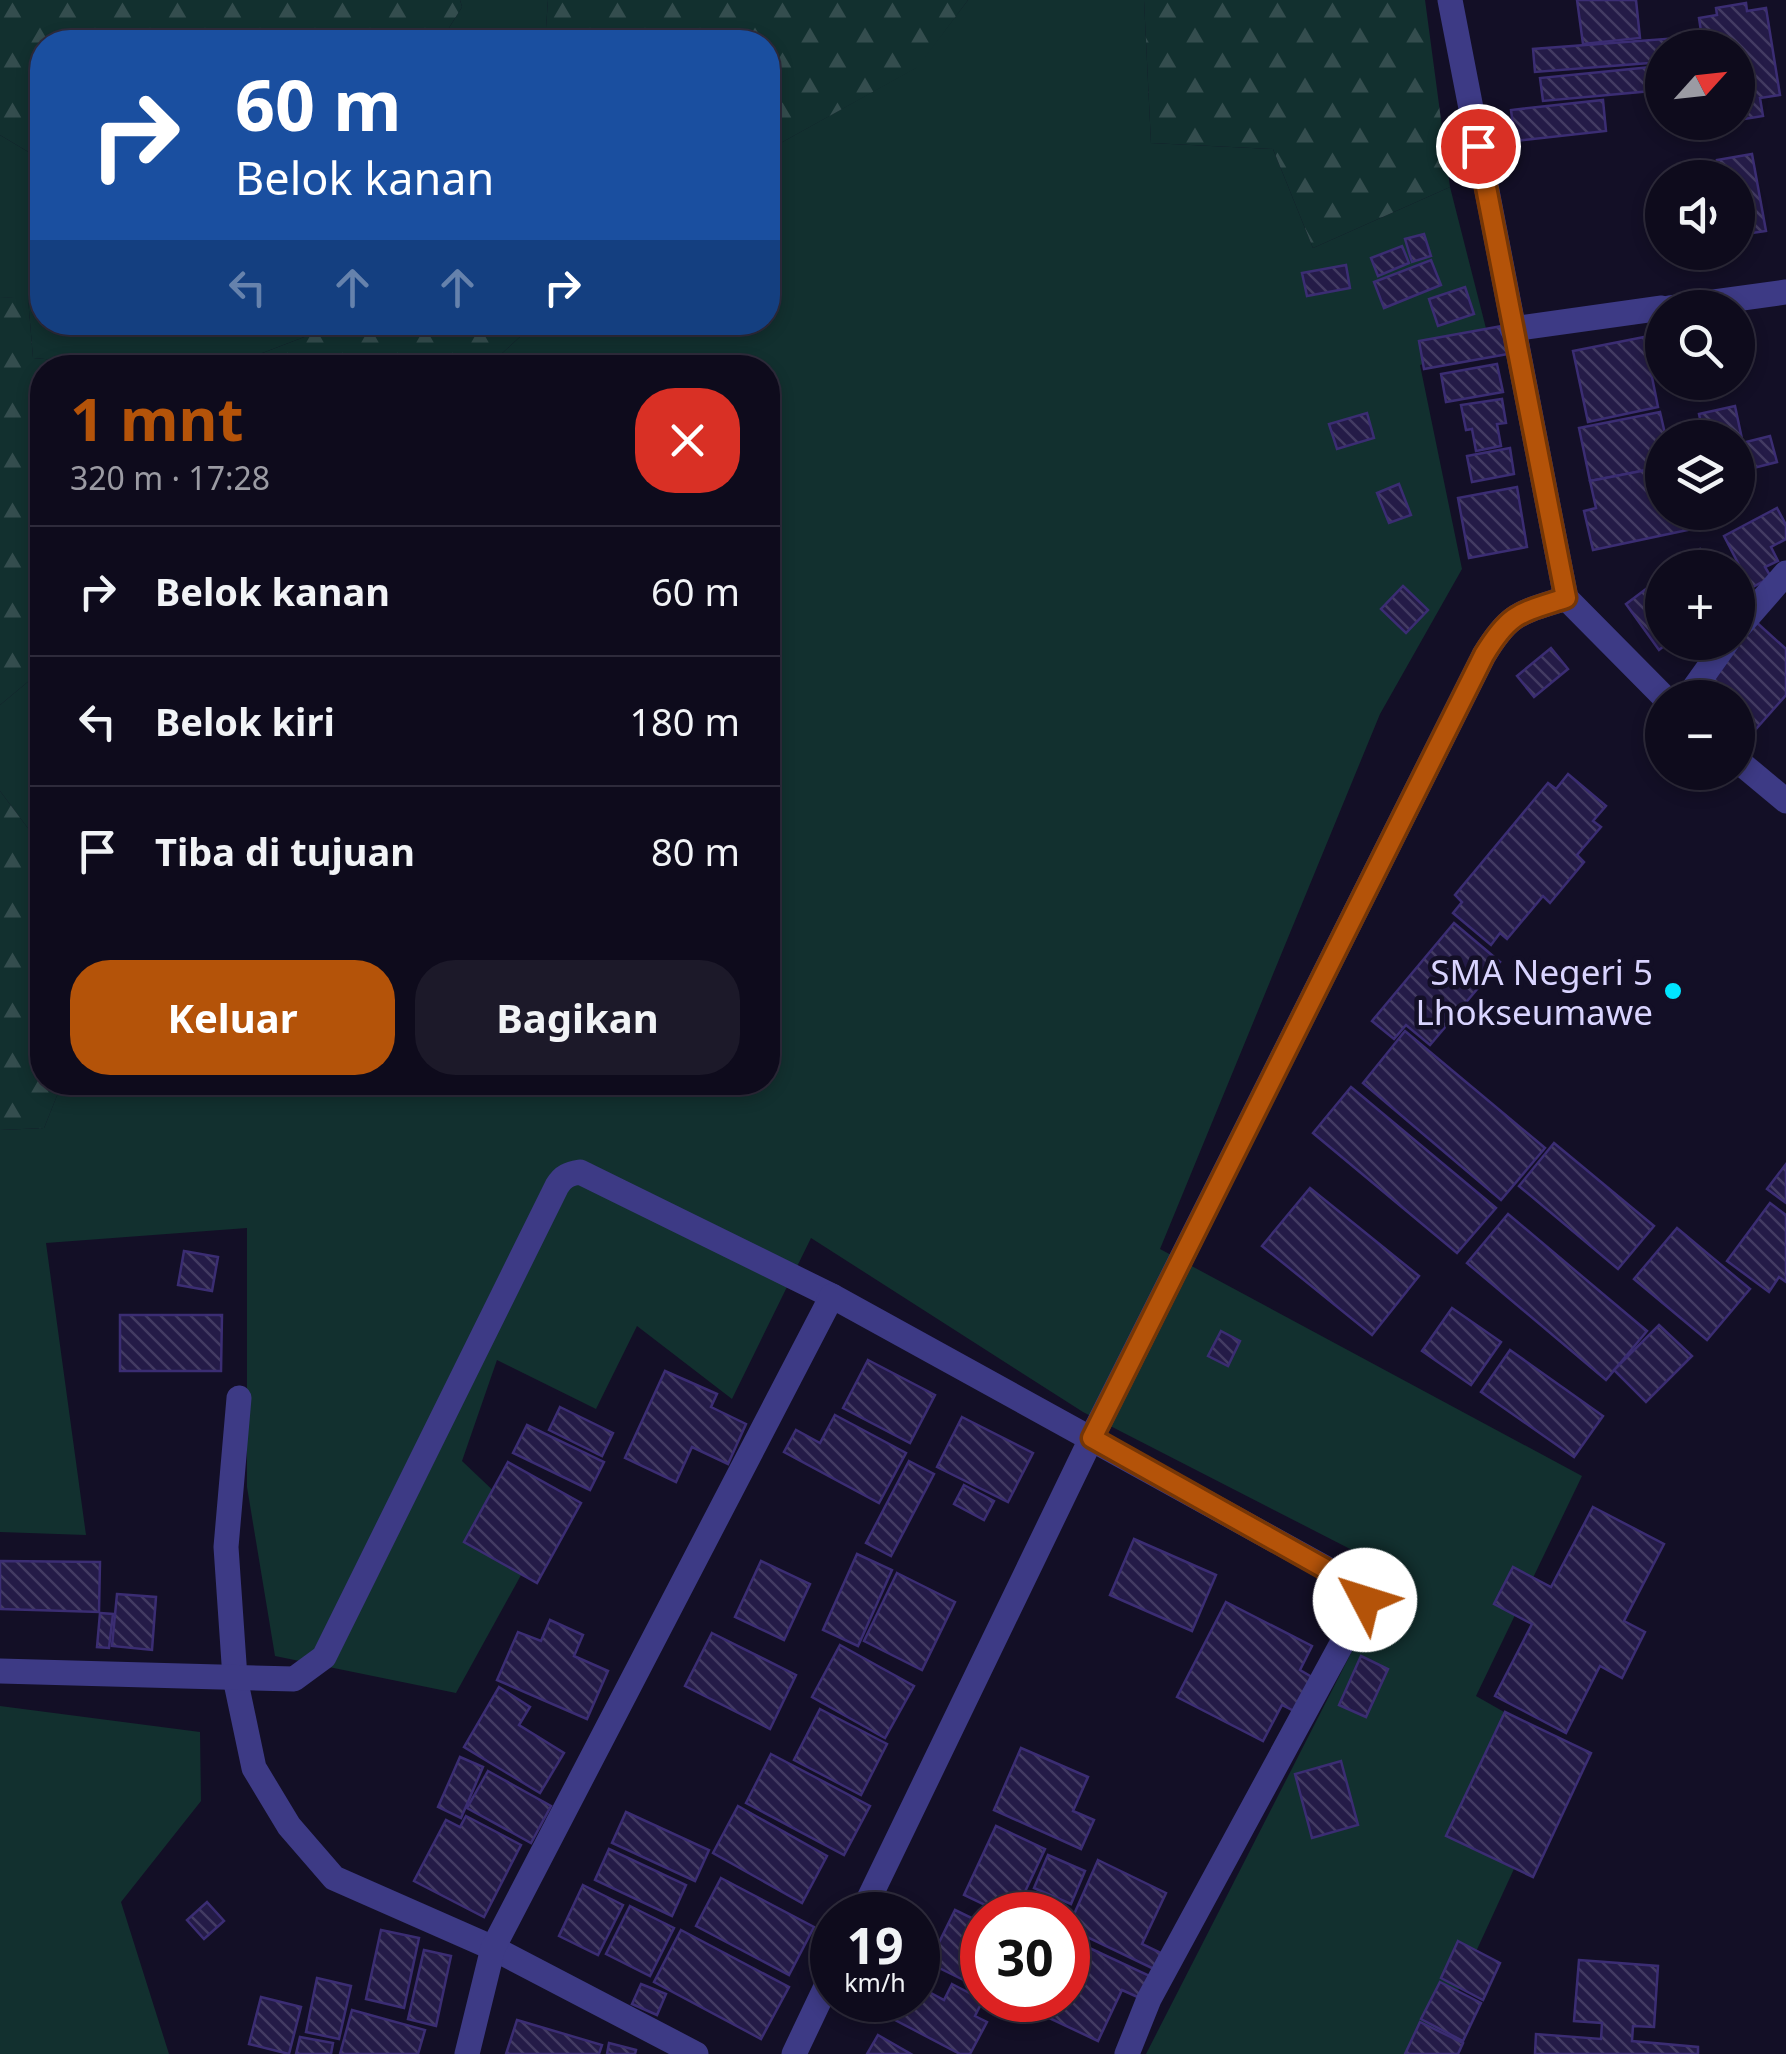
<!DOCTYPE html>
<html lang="id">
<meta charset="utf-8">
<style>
:root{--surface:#0e0b1c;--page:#1c1929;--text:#f1f3f6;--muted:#9b9ba3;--line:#2e2b3b;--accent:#b45309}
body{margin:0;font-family:"Noto Sans",sans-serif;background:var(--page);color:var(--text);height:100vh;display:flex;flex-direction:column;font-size:38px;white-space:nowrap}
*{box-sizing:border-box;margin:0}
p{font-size:32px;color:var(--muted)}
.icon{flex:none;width:55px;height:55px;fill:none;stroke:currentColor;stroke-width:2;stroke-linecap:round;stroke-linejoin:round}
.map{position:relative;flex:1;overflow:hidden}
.sheet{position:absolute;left:30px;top:355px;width:750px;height:740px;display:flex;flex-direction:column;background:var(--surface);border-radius:40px;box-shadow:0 5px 15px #0003,0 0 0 2px var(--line)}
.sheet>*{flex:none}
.banner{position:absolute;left:30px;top:30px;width:750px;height:305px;border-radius:40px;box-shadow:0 5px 15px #0003,0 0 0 2px var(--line);background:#1a4fa0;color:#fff;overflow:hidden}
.needle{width:65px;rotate:63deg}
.fabs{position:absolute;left:1645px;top:30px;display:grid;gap:20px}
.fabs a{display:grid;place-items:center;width:110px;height:110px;border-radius:50%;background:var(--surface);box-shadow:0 5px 15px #0003,0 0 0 2px var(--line);font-size:50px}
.speed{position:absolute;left:810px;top:1892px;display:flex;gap:20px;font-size:50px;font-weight:700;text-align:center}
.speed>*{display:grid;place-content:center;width:130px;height:130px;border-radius:50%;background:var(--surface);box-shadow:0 5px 15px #0003,0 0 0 2px var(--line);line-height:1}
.speed small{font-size:25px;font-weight:400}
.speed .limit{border:15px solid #d22;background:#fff;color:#111}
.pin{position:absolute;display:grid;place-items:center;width:85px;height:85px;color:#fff;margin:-42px;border:5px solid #fff;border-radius:50%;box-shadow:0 2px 10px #0007}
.me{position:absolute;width:110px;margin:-55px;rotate:310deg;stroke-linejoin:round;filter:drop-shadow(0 0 8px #0008)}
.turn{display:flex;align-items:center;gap:35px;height:210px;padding:0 40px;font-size:45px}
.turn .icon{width:130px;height:130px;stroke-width:2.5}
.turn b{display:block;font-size:70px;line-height:85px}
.lanes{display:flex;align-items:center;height:95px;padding:0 40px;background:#0003;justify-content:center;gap:50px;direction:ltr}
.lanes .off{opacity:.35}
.round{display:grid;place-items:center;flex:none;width:105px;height:105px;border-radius:40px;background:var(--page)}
.head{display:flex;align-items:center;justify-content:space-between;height:170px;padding:0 40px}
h1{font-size:60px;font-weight:700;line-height:75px;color:var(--accent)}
.button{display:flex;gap:20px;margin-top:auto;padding:20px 40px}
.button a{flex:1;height:115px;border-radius:40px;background:var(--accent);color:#fff;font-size:40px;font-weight:700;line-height:115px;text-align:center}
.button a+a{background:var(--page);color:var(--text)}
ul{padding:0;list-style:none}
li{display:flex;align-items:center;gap:30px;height:130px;padding:0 40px;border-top:2px solid var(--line)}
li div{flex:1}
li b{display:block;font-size:38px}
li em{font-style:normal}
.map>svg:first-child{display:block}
.green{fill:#12302f}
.forest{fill:url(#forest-firs)}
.building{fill:url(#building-back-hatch);stroke:#3b2d73;stroke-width:2.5}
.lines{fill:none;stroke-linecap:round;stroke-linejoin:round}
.minor{stroke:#3d3a85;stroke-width:25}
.route-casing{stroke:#753606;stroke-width:25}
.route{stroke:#b45309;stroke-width:18}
.poi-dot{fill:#00e5ff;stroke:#130f26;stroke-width:4}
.labels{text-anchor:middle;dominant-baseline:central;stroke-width:9;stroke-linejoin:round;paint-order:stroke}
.poi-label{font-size:35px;fill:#d9d4ff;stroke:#130f26;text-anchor:end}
</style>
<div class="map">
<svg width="1786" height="2054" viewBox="0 0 1786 2054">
<defs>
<pattern id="forest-firs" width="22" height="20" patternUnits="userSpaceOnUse" patternTransform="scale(2.5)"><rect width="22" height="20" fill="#12302f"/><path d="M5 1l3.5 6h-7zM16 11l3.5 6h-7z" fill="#344d4e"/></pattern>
<pattern id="building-back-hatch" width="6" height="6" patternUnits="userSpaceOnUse" patternTransform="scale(2.5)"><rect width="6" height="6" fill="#241b47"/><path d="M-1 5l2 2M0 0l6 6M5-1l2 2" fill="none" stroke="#433b63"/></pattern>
</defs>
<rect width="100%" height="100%" fill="#130f26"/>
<g class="green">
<polygon points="460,0 548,0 545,42 440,42 462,7"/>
<polygon points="968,0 1144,0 1151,143 1273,149 1313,248 1450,187 1491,348 1420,365 1462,569 1380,714 1160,1249 1582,1476 1476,1696 1569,1749 1429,2054 1146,2054 1393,1571 1083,1412 811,1238 732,1399 637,1326 596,1409 497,1360 462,1461 542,1537 456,1693 275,1656 247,1487 247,1228 46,1243 86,1535 0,1532 0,1130 44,1128 62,1083 768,1082 768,368 487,367 523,334 490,323 768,322 768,150 917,67"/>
<polygon points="0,135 42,160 42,322 341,323 226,367 138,367 33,358 28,299 0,297"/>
<polygon points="42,670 42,847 0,791 0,705"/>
<polygon points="0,1706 200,1732 201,1801 121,1902 169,2054 0,2054"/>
</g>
<g class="forest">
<polygon points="0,0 460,0 462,7 440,42 42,42 42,160 0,135"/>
<polygon points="548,0 968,0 918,67 768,150 768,42 545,42"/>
<polygon points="1144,0 1425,0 1450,187 1313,248 1273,149 1151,143"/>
<polygon points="0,297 28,298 33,358 138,367 42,368 42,670 0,705"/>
<polygon points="341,323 490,323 523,334 487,367 226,367"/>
<polygon points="0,791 42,847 42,1082 62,1083 44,1128 0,1130"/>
</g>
<g class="building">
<polygon points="1577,0 1636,0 1640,38 1583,44"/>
<polygon points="1746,3 1747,11 1766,8 1780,95 1760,98 1763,116 1738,120 1738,48 1688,48 1687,40 1702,38 1699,18 1717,15 1716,8"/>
<polygon points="1678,38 1679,48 1662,48 1662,62 1535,72 1533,49"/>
<polygon points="1662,66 1662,90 1543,101 1540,78"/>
<polygon points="1603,100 1606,131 1515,141 1511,110"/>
<polygon points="1752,154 1766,231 1738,235 1738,178 1708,178 1707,171 1718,169 1717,160"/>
<polygon points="1424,234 1431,256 1412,262 1405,239"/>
<polygon points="1402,246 1409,263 1378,276 1371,258"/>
<polygon points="1431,260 1441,285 1384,308 1374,282"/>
<polygon points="1346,265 1350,288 1307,296 1302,273"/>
<polygon points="1465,287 1474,314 1438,326 1429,299"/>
<polygon points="1502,326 1508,354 1424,369 1419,341"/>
<polygon points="1644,337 1658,407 1588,422 1573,351"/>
<polygon points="1497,364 1503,392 1446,402 1441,374"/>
<polygon points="1502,399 1506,423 1497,424 1501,446 1476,451 1472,429 1466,430 1461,405"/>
<polygon points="1735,406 1742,439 1704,438 1699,414"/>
<polygon points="1660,412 1666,438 1662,438 1662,467 1590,481 1579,428"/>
<polygon points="1367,413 1374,438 1337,449 1329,424"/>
<polygon points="1770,436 1777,462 1738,472 1738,444"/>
<polygon points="1510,448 1514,474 1472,482 1467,456"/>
<polygon points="1662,467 1662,512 1694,512 1697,528 1593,550 1584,511 1596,508 1590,481"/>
<polygon points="1399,484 1411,515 1389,523 1377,493"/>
<polygon points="1517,487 1527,547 1469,558 1458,498"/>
<polygon points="1777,508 1786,525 1786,539 1771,547 1778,561 1765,567 1771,577 1751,588 1724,536"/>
<polygon points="1700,549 1714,568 1675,568"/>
<polygon points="1662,577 1662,642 1669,642 1659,650 1626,604"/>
<polygon points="1403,586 1428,610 1406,633 1381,609"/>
<polygon points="1755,621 1786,649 1786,695 1756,729 1738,713 1738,698 1720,698 1703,682"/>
<polygon points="1551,648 1568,669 1534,697 1517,676"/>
<polygon points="1568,774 1606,806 1593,821 1601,827 1577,855 1584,862 1550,903 1543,896 1507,939 1500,933 1491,945 1453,913 1462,902 1455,895 1548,783 1556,789"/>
<polygon points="1454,923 1500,962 1430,1045 1406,1025 1394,1039 1372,1021"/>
<polygon points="1405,1031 1545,1148 1501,1200 1363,1083"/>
<polygon points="1351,1087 1496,1208 1457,1253 1313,1133"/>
<polygon points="1554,1143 1654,1226 1618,1269 1519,1186"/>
<polygon points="1786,1164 1786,1203 1767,1189"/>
<polygon points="1310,1188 1419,1276 1372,1335 1262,1246"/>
<polygon points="1770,1203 1786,1215 1786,1282 1779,1277 1769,1292 1727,1261"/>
<polygon points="1508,1214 1647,1331 1606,1380 1467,1263"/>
<polygon points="1677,1228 1750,1289 1707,1340 1634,1279"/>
<polygon points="184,1251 218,1257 212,1291 178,1285"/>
<polygon points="1452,1308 1501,1342 1471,1385 1422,1351"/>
<polygon points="120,1315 222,1315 221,1371 120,1371"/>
<polygon points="1659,1325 1692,1356 1646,1402 1614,1370"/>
<polygon points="1221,1331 1240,1341 1228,1366 1208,1356"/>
<polygon points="1510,1350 1603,1416 1574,1457 1481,1392"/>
<polygon points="868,1360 935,1395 910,1443 843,1408"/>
<polygon points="665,1371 717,1394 711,1407 746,1424 728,1464 692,1447 676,1482 625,1458"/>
<polygon points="560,1407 613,1433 602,1456 549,1430"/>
<polygon points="835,1415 906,1453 879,1503 784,1452 796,1430 820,1443"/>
<polygon points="962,1417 1033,1453 1008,1502 937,1467"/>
<polygon points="527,1425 604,1462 590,1490 513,1453"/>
<polygon points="909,1461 934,1474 891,1556 866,1543"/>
<polygon points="508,1462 581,1503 537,1583 464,1542"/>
<polygon points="964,1485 994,1501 984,1520 954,1504"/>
<polygon points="1593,1507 1664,1544 1624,1621 1645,1632 1622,1678 1600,1666 1566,1733 1495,1696 1532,1624 1494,1604 1513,1567 1551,1587"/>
<polygon points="1134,1539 1216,1575 1192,1631 1110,1595"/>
<polygon points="857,1554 892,1570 858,1646 823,1630"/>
<polygon points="0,1561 100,1562 99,1612 0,1609"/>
<polygon points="761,1561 810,1584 784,1640 735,1617"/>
<polygon points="897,1573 955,1602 922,1670 864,1641"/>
<polygon points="117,1594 156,1597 152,1650 112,1646"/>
<polygon points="1226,1602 1312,1646 1300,1670 1317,1680 1300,1714 1282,1705 1263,1741 1177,1697"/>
<polygon points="100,1613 113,1614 109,1648 97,1647"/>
<polygon points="550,1620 583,1635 574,1656 608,1671 587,1719 497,1680 518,1632 541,1641"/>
<polygon points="712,1633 796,1675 770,1729 685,1686"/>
<polygon points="840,1645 914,1686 885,1738 812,1697"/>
<polygon points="1361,1656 1388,1669 1366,1717 1339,1705"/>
<polygon points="499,1687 530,1707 519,1725 564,1753 540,1793 464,1747"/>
<polygon points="820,1709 887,1744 861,1795 794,1760"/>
<polygon points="1505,1712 1591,1753 1533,1877 1446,1836"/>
<polygon points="1021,1748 1088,1777 1073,1811 1094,1820 1081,1849 994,1810"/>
<polygon points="771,1754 870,1806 844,1855 746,1803"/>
<polygon points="460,1757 483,1767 461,1818 438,1807"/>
<polygon points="1341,1761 1358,1825 1312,1838 1295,1774"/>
<polygon points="488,1771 551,1806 531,1843 467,1808"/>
<polygon points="738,1806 827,1856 802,1903 713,1853"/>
<polygon points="626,1812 709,1850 695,1881 612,1843"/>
<polygon points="466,1816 521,1845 484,1917 414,1881 446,1820 460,1827"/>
<polygon points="996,1826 1045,1849 1014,1915 1006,1915 964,1895"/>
<polygon points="609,1849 686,1885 672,1916 595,1880"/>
<polygon points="1048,1855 1085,1871 1071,1904 1034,1888"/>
<polygon points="1098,1860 1166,1893 1142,1944 1161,1953 1154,1969 1068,1928"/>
<polygon points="721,1878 814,1927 789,1975 696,1926"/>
<polygon points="583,1885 623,1905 598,1955 559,1936"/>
<polygon points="207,1902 224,1921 204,1939 187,1920"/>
<polygon points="630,1906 674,1928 650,1976 606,1954"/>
<polygon points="955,1910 982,1923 982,1989 929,1963"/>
<polygon points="381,1930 419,1938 404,2008 366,1999"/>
<polygon points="681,1930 789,1987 761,2039 654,1982"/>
<polygon points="1068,1938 1152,1977 1142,1999 1122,1990 1098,2041 1028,2008 1031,2000 1068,2000"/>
<polygon points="1458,1941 1500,1963 1483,2000 1441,1978"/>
<polygon points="424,1950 451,1956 436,2026 408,2019"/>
<polygon points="1579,1960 1658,1966 1654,2027 1633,2026 1632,2041 1698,2047 1698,2054 1535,2054 1536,2034 1601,2039 1602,2023 1574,2021"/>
<polygon points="317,1978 351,1986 339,2039 306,2032"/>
<polygon points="1440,1982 1481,2003 1463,2041 1421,2019"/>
<polygon points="641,1984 666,1994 657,2015 632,2004"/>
<polygon points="952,1984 983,2000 975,2016 987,2022 970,2054 960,2054 895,2020 905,2000 918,2000 918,1986 944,2000"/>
<polygon points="261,1997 301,2007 289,2054 249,2044"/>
<polygon points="352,2010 425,2030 418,2054 340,2054"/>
<polygon points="517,2020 602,2045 599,2054 506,2054"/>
<polygon points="1420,2022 1463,2043 1458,2054 1405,2054"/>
<polygon points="878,2035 911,2054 867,2054"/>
<polygon points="300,2037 333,2043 331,2054 296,2054"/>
<polygon points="609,2043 636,2050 635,2054 607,2054"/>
</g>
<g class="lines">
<g class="minor">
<polyline points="1450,0 1566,598 1665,698"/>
<polyline points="1670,308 1786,292"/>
<polyline points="1512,329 1662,308"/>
<polyline points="1738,628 1786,573"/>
<polyline points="1687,698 1727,642"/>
<polyline points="1738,761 1786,801"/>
<polyline points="239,1398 226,1547 235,1678 254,1768 289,1826 334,1878 493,1948 696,2054"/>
<path d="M0,1671L294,1679L324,1657L557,1186C563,1176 569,1174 580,1172L832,1296"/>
<path d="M861,1915L1092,1437L1484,655C1510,612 1520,613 1566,598"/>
<polyline points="467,2054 493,1948 832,1296 1356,1585 1365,1595 1365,1601 1149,1999 1127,2054"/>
<polyline points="794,2054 832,1974"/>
</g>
</g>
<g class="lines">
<defs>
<path id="route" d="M1365,1600L1362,1589L1356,1586L1092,1438L1484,655C1510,612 1520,613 1566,598L1478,146"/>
</defs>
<use href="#route" class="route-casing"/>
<use href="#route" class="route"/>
</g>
<circle class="poi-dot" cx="1673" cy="991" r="10"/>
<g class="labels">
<g class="poi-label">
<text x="1653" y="971">SMA Negeri 5<tspan x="1653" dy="40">Lhokseumawe</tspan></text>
</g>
</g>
</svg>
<div class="fabs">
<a><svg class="needle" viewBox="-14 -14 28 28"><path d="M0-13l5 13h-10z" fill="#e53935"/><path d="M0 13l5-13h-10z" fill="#9b9ba3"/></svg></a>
<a><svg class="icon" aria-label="sound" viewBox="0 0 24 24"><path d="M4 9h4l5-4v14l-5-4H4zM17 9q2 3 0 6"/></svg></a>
<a><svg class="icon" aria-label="search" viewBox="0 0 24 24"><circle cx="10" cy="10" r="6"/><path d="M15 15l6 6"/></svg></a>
<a><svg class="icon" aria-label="layers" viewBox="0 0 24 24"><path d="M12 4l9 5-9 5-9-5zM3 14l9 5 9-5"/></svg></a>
<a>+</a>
<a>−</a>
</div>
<div class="speed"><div>19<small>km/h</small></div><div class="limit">30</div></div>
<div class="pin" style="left:1478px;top:146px;background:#d93025"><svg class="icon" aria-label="arrive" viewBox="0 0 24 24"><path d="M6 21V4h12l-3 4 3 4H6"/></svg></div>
<svg class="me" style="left:1365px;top:1600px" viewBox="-20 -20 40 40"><circle r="19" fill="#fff"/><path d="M0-13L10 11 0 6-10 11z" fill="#b45309"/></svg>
<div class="banner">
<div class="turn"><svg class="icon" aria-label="right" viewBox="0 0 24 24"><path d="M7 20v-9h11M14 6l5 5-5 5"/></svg><div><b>60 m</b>Belok kanan</div></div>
<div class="lanes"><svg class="icon off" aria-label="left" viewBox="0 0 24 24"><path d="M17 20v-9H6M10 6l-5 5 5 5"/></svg><svg class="icon off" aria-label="ahead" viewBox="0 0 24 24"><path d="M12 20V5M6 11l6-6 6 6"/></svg><svg class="icon off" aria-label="ahead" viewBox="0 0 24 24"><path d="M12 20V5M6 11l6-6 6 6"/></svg><svg class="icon" aria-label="right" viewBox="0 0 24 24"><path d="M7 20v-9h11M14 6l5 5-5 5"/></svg></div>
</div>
<section class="sheet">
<div class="head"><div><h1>1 mnt</h1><p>320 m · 17:28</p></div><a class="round" style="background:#d93025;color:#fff"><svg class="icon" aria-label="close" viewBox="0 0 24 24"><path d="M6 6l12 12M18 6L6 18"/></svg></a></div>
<ul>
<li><svg class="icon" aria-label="right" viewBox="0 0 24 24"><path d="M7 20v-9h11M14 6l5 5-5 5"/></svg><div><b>Belok kanan</b></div><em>60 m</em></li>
<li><svg class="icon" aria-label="left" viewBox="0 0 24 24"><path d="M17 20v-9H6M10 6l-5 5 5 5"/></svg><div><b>Belok kiri</b></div><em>180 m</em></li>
<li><svg class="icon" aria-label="arrive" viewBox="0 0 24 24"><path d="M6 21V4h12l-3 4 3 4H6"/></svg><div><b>Tiba di tujuan</b></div><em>80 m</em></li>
</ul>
<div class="button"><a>Keluar</a><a>Bagikan</a></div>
</section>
</div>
